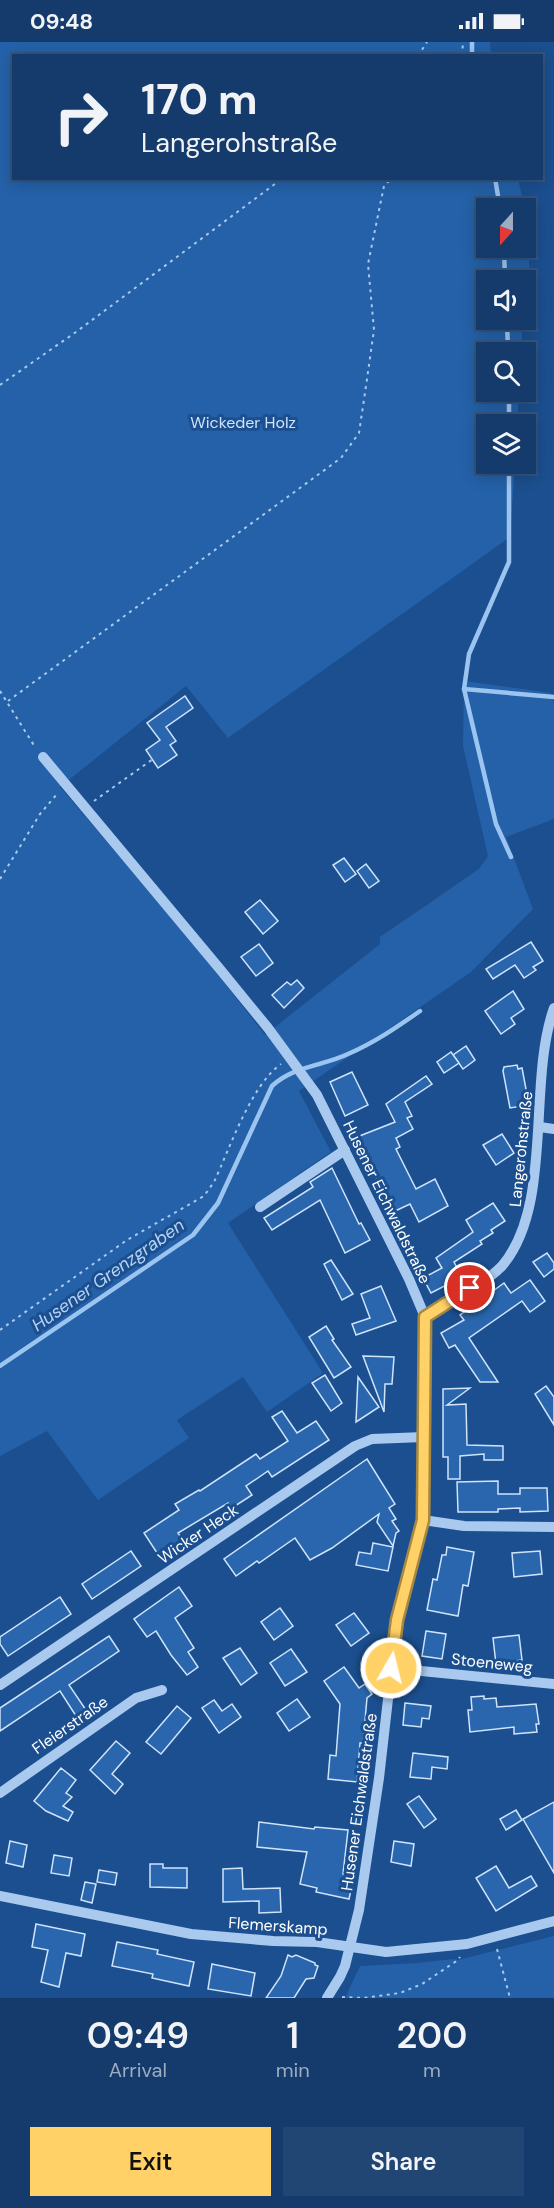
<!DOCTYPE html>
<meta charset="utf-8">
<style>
:root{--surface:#143b6b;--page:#214673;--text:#f1f3f6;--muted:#9dadc1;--line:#33557e;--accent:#ffd166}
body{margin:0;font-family:"DM Sans",sans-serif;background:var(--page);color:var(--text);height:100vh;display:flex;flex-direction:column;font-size:22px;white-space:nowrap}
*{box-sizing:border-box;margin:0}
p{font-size:20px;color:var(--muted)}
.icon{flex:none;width:33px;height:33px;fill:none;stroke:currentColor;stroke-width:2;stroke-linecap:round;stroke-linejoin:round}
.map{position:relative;height:1956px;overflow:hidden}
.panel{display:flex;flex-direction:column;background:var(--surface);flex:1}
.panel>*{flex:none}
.banner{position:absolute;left:12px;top:12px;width:531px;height:126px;border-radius:0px;box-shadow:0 3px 15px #0003,0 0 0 2px var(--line);background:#143b6b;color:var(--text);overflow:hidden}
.needle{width:39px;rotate:201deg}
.controls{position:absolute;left:476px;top:156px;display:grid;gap:12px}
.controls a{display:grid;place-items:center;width:60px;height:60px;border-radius:0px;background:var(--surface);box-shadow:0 3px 15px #0003,0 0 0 2px var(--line);font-size:30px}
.pin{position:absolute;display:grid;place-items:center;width:51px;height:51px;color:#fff;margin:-26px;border:3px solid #fff;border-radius:50%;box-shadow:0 2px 6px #0007}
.me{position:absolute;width:66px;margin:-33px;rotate:8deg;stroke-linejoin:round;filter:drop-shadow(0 0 4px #0008)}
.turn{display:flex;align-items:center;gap:21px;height:126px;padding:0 30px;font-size:27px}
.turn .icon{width:78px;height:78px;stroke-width:2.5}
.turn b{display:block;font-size:42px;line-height:51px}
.eta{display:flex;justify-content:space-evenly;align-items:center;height:102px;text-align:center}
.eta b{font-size:36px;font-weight:600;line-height:42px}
.button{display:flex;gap:12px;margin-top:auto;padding:12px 30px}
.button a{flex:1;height:69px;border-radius:0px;background:var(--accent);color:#111;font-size:24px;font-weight:600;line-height:69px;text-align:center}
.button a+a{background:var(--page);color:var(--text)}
.status{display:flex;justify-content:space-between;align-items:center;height:42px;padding:0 30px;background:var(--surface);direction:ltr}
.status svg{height:16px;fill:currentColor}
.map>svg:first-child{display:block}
.green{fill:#2461a8}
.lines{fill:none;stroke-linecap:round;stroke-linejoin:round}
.stream{stroke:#9cc4f0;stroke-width:4.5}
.building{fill:#2a66ad;stroke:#cfe3fa;stroke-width:1.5}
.path{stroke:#a9c9ee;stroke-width:2;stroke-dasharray:3 4.5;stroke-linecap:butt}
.minor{stroke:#a9c9ee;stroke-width:10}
.route-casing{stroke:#a68842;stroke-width:15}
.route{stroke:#ffd166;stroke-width:10}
.labels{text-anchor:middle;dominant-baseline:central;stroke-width:6;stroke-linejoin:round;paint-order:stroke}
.park-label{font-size:16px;fill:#cfe3fa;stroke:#1b4f8f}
.street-label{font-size:16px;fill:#fff;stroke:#1b4f8f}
.water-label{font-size:18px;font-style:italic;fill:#b5d3f5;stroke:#1b4f8f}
</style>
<div class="status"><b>09:48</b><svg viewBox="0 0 49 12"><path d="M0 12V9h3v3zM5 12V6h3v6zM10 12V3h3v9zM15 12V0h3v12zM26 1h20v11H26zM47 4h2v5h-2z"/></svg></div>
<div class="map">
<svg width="554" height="1956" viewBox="0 0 554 1956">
<rect width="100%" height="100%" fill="#1b4f8f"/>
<g class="green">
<polygon points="0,0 490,0 491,14 14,14 14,136 518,137 525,166 486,166 486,206 525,206 525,169 530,234 525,264 525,238 486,238 486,278 523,278 521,310 486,310 486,350 519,350 517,382 486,382 486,422 515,422 510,495 228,696 186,644 60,745 193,901 265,993 380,902 380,895 479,827 488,814 463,704 464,639 551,651 554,662 554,777 506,795 533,867 471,930 299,1049 331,1110 228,1181 323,1331 267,1370 243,1335 177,1378 189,1396 98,1458 47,1389 0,1414"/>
<polygon points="554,1894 554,1956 345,1956 360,1924 418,1921 452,1917 458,1918"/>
</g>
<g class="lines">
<g class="stream">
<polyline points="472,14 472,0"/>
<polyline points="495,136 500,166"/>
<polyline points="504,206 505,238"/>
<polyline points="507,278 508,310"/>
<polyline points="509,382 509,350"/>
<polyline points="509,422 509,520 469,612 464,647 496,782 511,815"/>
<polyline points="464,647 554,655"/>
<path d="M0,1324L193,1193L218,1161L272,1044C293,1024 323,1024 348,1012C374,1001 397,985 420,969"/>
</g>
</g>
<g class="building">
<polygon points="185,654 193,666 166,685 176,699 170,703 177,713 158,726 146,708 160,698 147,681"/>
<polygon points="344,816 356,832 345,840 333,823"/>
<polygon points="366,822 379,839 369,846 357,829"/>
<polygon points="260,858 278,879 263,892 245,870"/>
<polygon points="531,900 543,919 533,925 536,928 524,936 515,923 493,937 486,927"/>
<polygon points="259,902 273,921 256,934 241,915"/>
<polygon points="297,938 304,946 284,966 272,953 287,940 291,943"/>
<polygon points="513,949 524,967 511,976 515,982 501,992 485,969"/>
<polygon points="466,1004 475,1018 463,1027 453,1013"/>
<polygon points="451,1010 459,1021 444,1031 437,1020"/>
<polygon points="517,1023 518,1027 522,1026 529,1063 510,1066 503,1029 504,1025"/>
<polygon points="352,1030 368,1063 345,1074 330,1040"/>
<polygon points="426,1034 432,1042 405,1060 412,1074 407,1076 413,1087 396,1096 400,1105 396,1107 416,1147 435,1137 448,1164 419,1180 410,1162 391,1171 385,1160 387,1159 357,1095 395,1080 386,1062"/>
<polygon points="502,1092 514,1111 496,1123 483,1103"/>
<polygon points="332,1126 359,1182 361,1181 370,1198 345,1211 320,1158 272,1188 264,1176 313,1145 310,1140"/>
<polygon points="493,1161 505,1179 491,1188 493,1191 480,1199 482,1202 454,1220 462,1235 431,1251 423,1236 442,1226 436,1216 473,1190 466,1178"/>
<polygon points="547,1211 554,1221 554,1227 544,1235 533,1220"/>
<polygon points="331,1218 353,1252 342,1258 324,1222"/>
<polygon points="530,1238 545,1259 530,1270 522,1259 469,1296 498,1340 480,1340 455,1303 449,1306 441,1291 464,1278 460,1273 504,1241 511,1251"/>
<polygon points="381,1244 396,1279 356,1293 352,1282 370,1276 361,1252"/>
<polygon points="326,1284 334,1297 332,1298 351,1325 334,1336 309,1295"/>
<polygon points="363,1314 394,1315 392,1342 385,1342 384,1370"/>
<polygon points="325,1333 342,1361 331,1369 312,1341"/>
<polygon points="358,1335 379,1365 356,1380"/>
<polygon points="546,1344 554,1355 554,1383 535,1352"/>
<polygon points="470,1346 447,1363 466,1362 467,1403 503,1404 503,1418 484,1418 484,1412 460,1414 460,1437 448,1437 448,1415 443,1415 443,1347"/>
<polygon points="282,1369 297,1391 316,1379 329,1398 272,1435 268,1429 246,1444 252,1453 232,1466 228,1461 178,1491 183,1498 159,1514 144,1491 179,1468 175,1462 199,1448 200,1449 256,1412 260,1417 288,1399 272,1375"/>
<polygon points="367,1417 395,1462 389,1466 396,1477 392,1479 399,1489 396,1491 393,1504 377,1480 379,1472 332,1506 310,1518 295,1496 259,1521 257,1519 236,1534 224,1517"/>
<polygon points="498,1439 498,1452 520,1452 520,1446 547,1446 548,1469 520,1470 520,1466 498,1467 498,1470 458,1470 457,1440"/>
<polygon points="373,1501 393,1505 388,1529 356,1523 359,1510 371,1512"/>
<polygon points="447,1505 474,1510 468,1544 463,1543 458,1574 427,1568 433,1537 437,1538 442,1513 446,1513"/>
<polygon points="131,1509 141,1524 92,1557 82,1542"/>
<polygon points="540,1509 542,1532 514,1535 512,1511"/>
<polygon points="179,1545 192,1564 175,1576 194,1606 188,1610 198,1625 187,1633 171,1613 156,1589 147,1595 134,1577"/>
<polygon points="60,1555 71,1572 8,1614 0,1602 0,1595"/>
<polygon points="280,1566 293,1584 274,1598 261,1580"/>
<polygon points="354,1571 369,1591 351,1604 336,1583"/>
<polygon points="426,1589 446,1592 442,1617 422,1614"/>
<polygon points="519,1593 522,1618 496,1622 493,1596"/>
<polygon points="109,1594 119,1609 69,1643 86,1668 76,1674 60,1649 0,1689 0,1666"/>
<polygon points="240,1606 257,1631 241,1643 223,1616"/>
<polygon points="291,1607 307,1630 285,1644 270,1621"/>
<polygon points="344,1625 359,1646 365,1642 372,1652 367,1656 363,1701 360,1701 357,1740 328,1737 330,1713 336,1714 340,1662 324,1639"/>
<polygon points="484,1654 484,1657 496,1656 497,1665 536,1662 539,1682 536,1682 537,1690 514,1692 514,1685 470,1690 468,1668 472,1668 471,1655"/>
<polygon points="297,1657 310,1675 289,1689 277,1671"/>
<polygon points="214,1658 222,1669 232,1662 241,1675 219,1691 202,1666"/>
<polygon points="405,1661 431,1664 429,1677 422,1676 421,1685 403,1683"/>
<polygon points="177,1664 191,1676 161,1712 146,1700"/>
<polygon points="116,1699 130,1711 112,1732 123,1742 115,1752 90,1728"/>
<polygon points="413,1711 448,1715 447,1727 432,1725 431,1737 410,1735"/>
<polygon points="61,1726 76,1738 66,1751 72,1755 63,1764 73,1770 68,1779 46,1769 34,1759"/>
<polygon points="419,1754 436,1777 424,1786 407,1762"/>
<polygon points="554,1760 554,1831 523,1777"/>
<polygon points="516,1768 522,1778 506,1788 500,1777"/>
<polygon points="259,1780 314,1787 315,1785 348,1788 343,1832 354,1835 349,1857 316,1850 317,1846 300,1842 307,1810 257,1805"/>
<polygon points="10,1799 27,1803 23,1825 6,1821"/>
<polygon points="394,1799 414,1802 411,1824 391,1820"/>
<polygon points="54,1813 72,1816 69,1834 51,1831"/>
<polygon points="150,1822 163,1822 163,1826 187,1826 187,1846 150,1845"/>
<polygon points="496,1824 509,1846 531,1834 537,1844 496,1869 476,1836"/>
<polygon points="242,1826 243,1847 280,1846 281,1870 259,1871 259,1859 223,1860 223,1827"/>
<polygon points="99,1828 117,1831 115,1843 97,1840"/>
<polygon points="85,1840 96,1842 92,1861 81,1858"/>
<polygon points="36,1882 85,1892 81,1914 66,1911 59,1945 41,1940 48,1908 32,1905"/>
<polygon points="117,1900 158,1908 157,1912 194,1920 189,1944 152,1936 153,1932 112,1924"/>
<polygon points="288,1913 292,1915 296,1913 315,1921 315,1923 318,1924 314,1936 306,1937 294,1956 266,1956 281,1934"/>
<polygon points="212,1922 255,1931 251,1954 208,1947"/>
</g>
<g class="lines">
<g class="path">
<polyline points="418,14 427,0"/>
<polyline points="462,14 463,0"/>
<polyline points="0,343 76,290 283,136"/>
<polyline points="0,649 35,705"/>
<polyline points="8,659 341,416 359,391 366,344 374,288 368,222 384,144 392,136"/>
<polyline points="94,759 153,717"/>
<polyline points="0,837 40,772 57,752"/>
<path d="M0,1288L127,1198L204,1154L214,1140C230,1106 251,1043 281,1022"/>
<polyline points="497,1907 510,1956"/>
<polyline points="342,1955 363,1956 400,1951 422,1942 458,1918 460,1915"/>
</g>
<g class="minor">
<polyline points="43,715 219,926 268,986 317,1053 409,1237 425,1275 423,1478 397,1578 379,1736 359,1868 345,1924 340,1935 327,1956"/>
<polyline points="540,1085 554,1087"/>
<polyline points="260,1165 345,1108"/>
<path d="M425,1275C446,1262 486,1241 502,1224C554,1163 527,1041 554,966"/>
<polyline points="423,1478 464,1484 554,1485"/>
<polyline points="391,1626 554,1642"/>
<polyline points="0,1643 355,1404 372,1397 424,1395"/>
<polyline points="0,1751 136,1656 162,1648"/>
<polyline points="0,1854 191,1892 273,1899 317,1900 386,1910 467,1902 554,1879"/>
</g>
</g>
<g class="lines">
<defs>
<polyline id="route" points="391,1626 397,1578 423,1478 425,1275 470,1246"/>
</defs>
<use href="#route" class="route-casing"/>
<use href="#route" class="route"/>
</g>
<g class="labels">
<g class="park-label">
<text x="243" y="380">Wickeder Holz</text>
</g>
<g class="street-label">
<text transform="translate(521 1107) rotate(-84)">Langerohstraße</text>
<text transform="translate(387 1160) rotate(64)">Husener Eichwaldstraße</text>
<text transform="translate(198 1492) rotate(-34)">Wicker Heck</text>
<text transform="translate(492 1621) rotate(6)">Stoeneweg</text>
<text transform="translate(70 1683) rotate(-35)">Fleierstraße</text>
<text transform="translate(359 1760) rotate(-82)">Husener Eichwaldstraße</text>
<text transform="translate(278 1884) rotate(4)">Flemerskamp</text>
</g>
<g class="water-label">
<text transform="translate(108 1233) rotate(-35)">Husener Grenzgraben</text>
</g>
</g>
</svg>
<div class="controls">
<a><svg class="needle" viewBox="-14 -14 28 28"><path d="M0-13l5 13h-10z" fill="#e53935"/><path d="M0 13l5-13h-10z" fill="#9dadc1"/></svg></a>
<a><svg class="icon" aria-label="sound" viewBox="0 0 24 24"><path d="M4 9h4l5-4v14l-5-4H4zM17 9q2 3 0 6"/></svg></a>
<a><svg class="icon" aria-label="search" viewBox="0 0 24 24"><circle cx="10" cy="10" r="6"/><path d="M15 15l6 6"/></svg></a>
<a><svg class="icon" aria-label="layers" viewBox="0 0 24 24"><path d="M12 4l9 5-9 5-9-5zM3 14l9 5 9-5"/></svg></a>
</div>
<div class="pin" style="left:470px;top:1246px;background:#d93025"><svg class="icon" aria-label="arrive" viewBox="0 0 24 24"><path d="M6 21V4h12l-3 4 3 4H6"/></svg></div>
<svg class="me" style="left:391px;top:1626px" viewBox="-20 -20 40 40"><circle r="17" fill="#ffd166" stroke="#fff" stroke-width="3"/><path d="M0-11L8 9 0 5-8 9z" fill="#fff"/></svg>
<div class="banner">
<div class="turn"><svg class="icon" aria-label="right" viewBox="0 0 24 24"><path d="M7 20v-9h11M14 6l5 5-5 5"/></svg><div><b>170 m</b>Langerohstraße</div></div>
</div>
</div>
<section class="panel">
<div class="eta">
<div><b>09:49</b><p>Arrival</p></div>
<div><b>1</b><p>min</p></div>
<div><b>200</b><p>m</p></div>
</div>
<div class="button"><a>Exit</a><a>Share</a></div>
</section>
